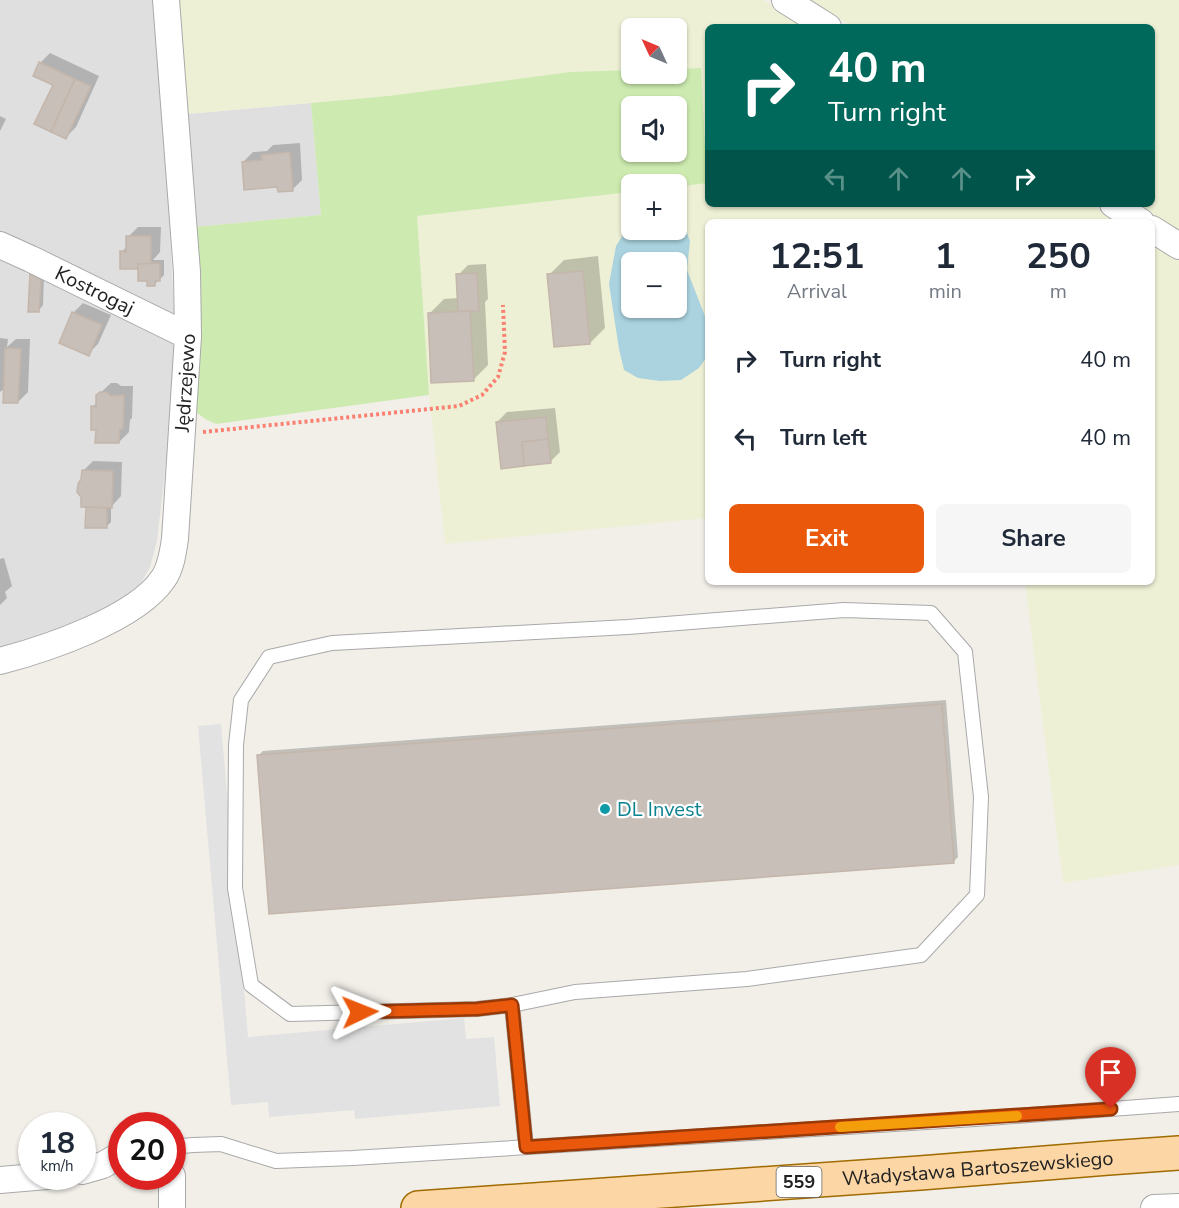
<!DOCTYPE html>
<meta charset="utf-8">
<style>
:root{--surface:#fff;--page:#f6f6f7;--text:#1f2937;--muted:#747a83;--accent:#ea580c}
body{margin:0;font-family:"Nunito Sans",sans-serif;background:var(--page);color:var(--text);height:100vh;display:flex;flex-direction:column;font-size:22px;white-space:nowrap}
*{box-sizing:border-box;margin:0}
p{font-size:20px;color:var(--muted)}
.icon{flex:none;width:33px;height:33px;fill:none;stroke:currentColor;stroke-width:2;stroke-linecap:round;stroke-linejoin:round}
.map{position:relative;flex:1;overflow:hidden}
.panel{position:absolute;left:705px;top:219px;width:450px;height:366px;display:flex;flex-direction:column;background:var(--surface);border-radius:9px;box-shadow:0 2px 4px #0004}
.panel>*{flex:none}
.banner{position:absolute;left:705px;top:24px;width:450px;height:183px;border-radius:9px;box-shadow:0 2px 4px #0004;background:#00695c;color:#fff;overflow:hidden}
.needle{width:39px;rotate:314deg}
.tools{position:absolute;left:621px;top:18px;display:grid;gap:12px}
.tools a{display:grid;place-items:center;width:66px;height:66px;border-radius:9px;background:var(--surface);box-shadow:0 2px 4px #0004;font-size:30px}
.speed{position:absolute;left:18px;top:1112px;display:flex;gap:12px;font-size:30px;font-weight:700;text-align:center}
.speed>*{display:grid;place-content:center;width:78px;height:78px;border-radius:50%;background:var(--surface);box-shadow:0 2px 4px #0004;line-height:1}
.speed small{font-size:15px;font-weight:400}
.speed .limit{border:9px solid #d22;background:#fff;color:#111}
.pin{position:absolute;display:grid;place-items:center;width:51px;height:51px;color:#fff;margin:-62px -26px;border-radius:50% 50% 50% 0;rotate:-45deg;box-shadow:0 0 6px #0007}
.pin .icon{rotate:45deg}
.me{position:absolute;width:66px;margin:-33px;rotate:88deg;stroke-linejoin:round;filter:drop-shadow(0 0 4px #0008)}
.turn{display:flex;align-items:center;gap:21px;height:126px;padding:0 24px;font-size:27px}
.turn .icon{width:78px;height:78px;stroke-width:2.5}
.turn b{display:block;font-size:42px;line-height:51px}
.lanes{display:flex;align-items:center;height:57px;padding:0 24px;background:#0003;justify-content:center;gap:30px;direction:ltr}
.lanes .off{opacity:.35}
.eta{display:flex;justify-content:space-evenly;align-items:center;height:102px;text-align:center}
.eta b{font-size:36px;font-weight:700;line-height:42px}
.cta{display:flex;gap:12px;margin-top:auto;padding:12px 24px}
.cta a{flex:1;height:69px;border-radius:9px;background:var(--accent);color:#fff;font-size:24px;font-weight:700;line-height:69px;text-align:center}
.cta a+a{background:var(--page);color:var(--text)}
ul{padding:0;list-style:none}
li{display:flex;align-items:center;gap:18px;height:78px;padding:0 24px}
li div{flex:1}
li b{display:block;font-size:22px}
li em{font-style:normal}
.map>svg:first-child{display:block}
.residential{fill:#e0dfdf}
.farmland{fill:#eef0d5;fill-rule:evenodd}
.grass{fill:#cdebb0;fill-rule:evenodd}
.parking{fill:#e2e2e2}
.water{fill:#aad3df;fill-rule:evenodd}
.shadow{fill:#0003}
.building{fill:#c7bfb8;stroke:#c4b6ab;stroke-width:1.5}
.lines{fill:none;stroke-linecap:round;stroke-linejoin:round}
.service-casing{stroke:#a9a9a9;stroke-width:16}
.minor-casing{stroke:#a9a9a9;stroke-width:28}
.primary-casing{stroke:#a06b00;stroke-width:36}
.path{stroke:#fa8072;stroke-width:4;stroke-dasharray:3 3;stroke-linecap:butt}
.service{stroke:#fff;stroke-width:14}
.minor{stroke:#fff;stroke-width:26}
.primary{stroke:#fcd6a4;stroke-width:33}
.route-casing{stroke:#983908;stroke-width:15}
.route{stroke:#ea580c;stroke-width:10}
.slow{stroke:#f59e0b;stroke-width:10}
.culture-dot{fill:#0f9aa8;stroke:#fff;stroke-width:2}
.labels{text-anchor:middle;dominant-baseline:central;stroke-width:4.5;stroke-linejoin:round;paint-order:stroke}
.shield{fill:#fff;stroke:#646464;stroke-width:1.5}
.shield-label{font-size:18px;font-weight:bold;fill:#222}
.street-label{font-size:20px;fill:#222;stroke:#fff}
.culture-label{font-size:20px;fill:#0d838f;stroke:#fff;text-anchor:start}
</style>
<div class="map">
<svg width="1179" height="1208" viewBox="0 0 1179 1208">
<rect width="100%" height="100%" fill="#f2efe9"/>
<g class="residential">
<polygon points="0,0 155,0 165,135 174,310 173,401 157,541 150,567 134,596 72,628 0,648"/>
<polygon points="311,103 321,215 194,227 187,114"/>
</g>
<g class="farmland">
<path d="M177,0H763L806,27H708V204H1090L1119,222H708V518L445,544L429,395L417,216L631,192L632,230H676L677,187L707,183L701,68L677,69L676,28H632L631,70L570,72L388,96L187,114ZM632,262H676V308H632Z"/>
<polygon points="807,0 1179,0 1179,234 1131,204 1152,204 1152,27 854,27"/>
<polygon points="1152,243 1179,260 1179,865 1063,883 1025,582 1152,582"/>
</g>
<path class="grass" d="M701,68L707,183L677,187L676,184H632L631,192L417,216L429,395L216,424L205,419L196,412L197,283L194,227L321,215L311,103L388,96L570,72L631,70L632,74H676L677,69ZM632,106H676V152H632Z"/>
<polygon class="parking" points="221,724 248,1037 464,1018 466,1039 494,1037 500,1106 355,1119 354,1110 269,1117 268,1102 231,1105 198,726"/>
<path class="water" d="M631,222L632,230H676L677,223L684,225L690,241L687,270L708,324V355L699,368L681,380L660,381L638,378L624,370L619,349L609,284L616,246ZM632,262H676V308H632Z"/>
<g class="shadow">
<polygon points="50,53 99,76 76,127 66,137 55,84 40,63"/>
<polygon points="0,116 6,119 0,131"/>
<polygon points="300,143 302,180 292,190 279,185 243,162 253,152 267,151 273,145"/>
<polygon points="138,227 161,227 160,252 153,260 164,260 164,275 154,285 149,280 140,265 121,252 128,246 128,237"/>
<polygon points="598,256 605,328 590,343 549,275 564,260"/>
<polygon points="486,264 488,299 485,302 488,365 473,380 429,314 444,299 459,298 458,275 468,265"/>
<polygon points="36,271 44,274 43,305 39,310 31,275"/>
<polygon points="83,303 111,315 98,344 88,354 73,313"/>
<polygon points="0,338 8,339 7,347 16,339 30,339 28,392 18,402 5,388 0,392"/>
<polygon points="111,383 117,383 121,386 133,386 132,418 130,420 129,432 119,442 97,429 92,407 98,402 98,395"/>
<polygon points="555,408 560,452 550,462 497,422 507,412"/>
<polygon points="93,461 122,462 121,496 111,507 111,522 106,527 87,508 83,480 83,471"/>
<polygon points="4,558 12,586 5,592 7,598 0,605 0,559"/>
<polygon points="946,700 958,857 953,862 258,756 263,751"/>
</g>
<g class="building">
<polygon points="39,62 75,79 51,132 34,124 53,85 33,76"/>
<polygon points="75,79 91,86 66,139 51,132"/>
<polygon points="290,152 293,191 278,192 277,187 244,190 242,162 262,160 261,155"/>
<polygon points="126,236 151,236 151,264 138,264 138,269 120,269 120,251 126,252"/>
<polygon points="160,263 160,281 155,281 155,286 147,286 147,281 138,281 138,264"/>
<polygon points="583,271 590,344 554,347 547,274"/>
<polygon points="477,273 479,311 458,312 456,274"/>
<polygon points="30,274 41,279 39,312 28,312"/>
<polygon points="470,311 474,381 431,383 428,313"/>
<polygon points="72,312 102,325 89,356 59,343"/>
<polygon points="5,348 21,349 18,403 3,403"/>
<polygon points="100,392 107,392 111,396 124,395 123,429 120,429 119,443 95,443 96,430 91,430 91,406 96,407 96,395"/>
<polygon points="546,417 548,439 522,442 524,466 501,469 496,422"/>
<polygon points="548,439 551,463 524,466 522,442"/>
<polygon points="82,470 113,471 112,508 81,507 81,497 77,492 78,484 81,479"/>
<polygon points="86,507 107,508 107,528 85,528"/>
<polygon points="942,704 954,863 269,914 257,755"/>
</g>
<g class="lines">
<defs>
<g id="service">
<polygon points="844,610 931,613 965,652 981,797 977,895 921,955 747,979 575,992 512,1005 477,1009 290,1014 251,985 235,888 236,745 241,700 269,657 332,643 628,627"/>
<polyline points="512,1005 526,1147"/>
<polyline points="172,1147 193,1145 221,1144 276,1161 353,1158 975,1119 1179,1104"/>
</g>
<g id="minor">
<polyline points="785,0 828,27"/>
<polyline points="1113,204 1141,222"/>
<polyline points="1152,229 1179,246"/>
<path id="s1" d="M0,245L31,259L188,336"/>
<path id="s2" d="M0,661C46,649 136,619 163,579C171,568 173,552 175,539L188,336L187,272L166,0"/>
<polyline points="82,1171 103,1165 122,1154"/>
<polyline points="172,1176 172,1208"/>
<polyline points="0,1180 47,1176"/>
<polyline points="1154,1208 1179,1207"/>
</g>
<g id="primary">
<path id="s3" d="M418,1208L920,1173L1108,1158L1179,1153"/>
</g>
</defs>
<use href="#service" class="service-casing"/>
<use href="#minor" class="minor-casing"/>
<use href="#primary" class="primary-casing"/>
<polyline class="path" points="203,432 459,406 482,395 498,377 505,352 503,305"/>
<use href="#service" class="service"/>
<use href="#minor" class="minor"/>
<use href="#primary" class="primary"/>
</g>
<g class="lines">
<defs>
<polyline id="route" points="360,1012 477,1009 512,1005 526,1147 1111,1109"/>
</defs>
<use href="#route" class="route-casing"/>
<use href="#route" class="route"/>
<polyline class="slow" points="840,1127 1017,1116"/>
</g>
<circle class="culture-dot" cx="605" cy="809" r="6"/>
<g class="labels">
<rect class="shield" x="776.5" y="1167" width="45" height="30" rx="4.5"/>
<g class="shield-label">
<text x="799" y="1182">559</text>
</g>
<g class="street-label">
<text stroke="none"><textPath href="#s1" startOffset="105">Kostrogaj</textPath></text>
<text stroke="none"><textPath href="#s2" startOffset="384">Jędrzejewo</textPath></text>
<text stroke="none"><textPath href="#s3" startOffset="561">Władysława Bartoszewskiego</textPath></text>
</g>
<g class="culture-label">
<text x="617" y="809">DL Invest</text>
</g>
</g>
</svg>
<div class="tools">
<a><svg class="needle" viewBox="-14 -14 28 28"><path d="M0-13l5 13h-10z" fill="#e53935"/><path d="M0 13l5-13h-10z" fill="#747a83"/></svg></a>
<a><svg class="icon" aria-label="sound" viewBox="0 0 24 24"><path d="M4 9h4l5-4v14l-5-4H4zM17 9q2 3 0 6"/></svg></a>
<a>+</a>
<a>−</a>
</div>
<div class="speed"><div>18<small>km/h</small></div><div class="limit">20</div></div>
<div class="pin" style="left:1111px;top:1109px;background:#d93025"><svg class="icon" aria-label="arrive" viewBox="0 0 24 24"><path d="M6 21V4h12l-3 4 3 4H6"/></svg></div>
<svg class="me" style="left:360px;top:1012px" viewBox="-20 -20 40 40"><path d="M0-17L14 15 0 8-14 15z" fill="#ea580c" stroke="#fff" stroke-width="4"/></svg>
<div class="banner">
<div class="turn"><svg class="icon" aria-label="right" viewBox="0 0 24 24"><path d="M7 20v-9h11M14 6l5 5-5 5"/></svg><div><b>40 m</b>Turn right</div></div>
<div class="lanes"><svg class="icon off" aria-label="left" viewBox="0 0 24 24"><path d="M17 20v-9H6M10 6l-5 5 5 5"/></svg><svg class="icon off" aria-label="ahead" viewBox="0 0 24 24"><path d="M12 20V5M6 11l6-6 6 6"/></svg><svg class="icon off" aria-label="ahead" viewBox="0 0 24 24"><path d="M12 20V5M6 11l6-6 6 6"/></svg><svg class="icon" aria-label="right" viewBox="0 0 24 24"><path d="M7 20v-9h11M14 6l5 5-5 5"/></svg></div>
</div>
<section class="panel">
<div class="eta">
<div><b>12:51</b><p>Arrival</p></div>
<div><b>1</b><p>min</p></div>
<div><b>250</b><p>m</p></div>
</div>
<ul>
<li><svg class="icon" aria-label="right" viewBox="0 0 24 24"><path d="M7 20v-9h11M14 6l5 5-5 5"/></svg><div><b>Turn right</b></div><em>40 m</em></li>
<li><svg class="icon" aria-label="left" viewBox="0 0 24 24"><path d="M17 20v-9H6M10 6l-5 5 5 5"/></svg><div><b>Turn left</b></div><em>40 m</em></li>
</ul>
<div class="cta"><a>Exit</a><a>Share</a></div>
</section>
</div>
